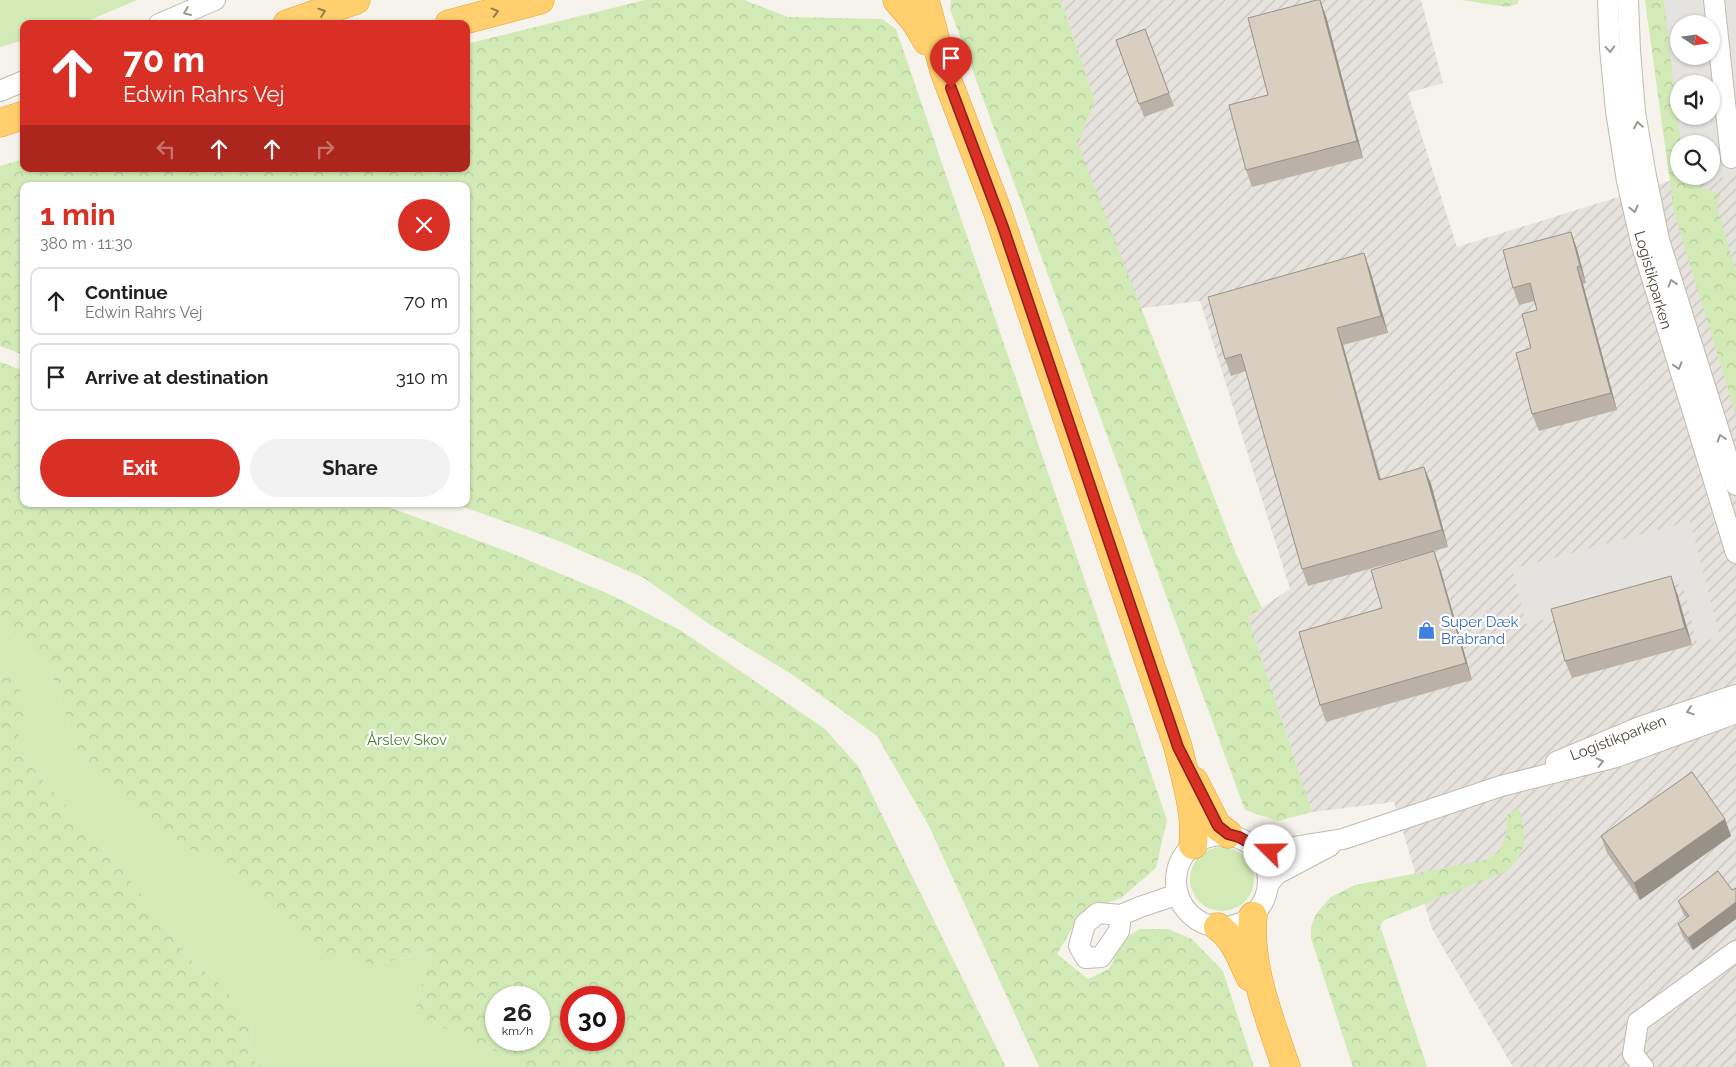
<!DOCTYPE html>
<meta charset="utf-8">
<style>
:root{--surface:#fff;--page:#f2f2f2;--text:#222;--muted:#767676;--line:#e0e0e0;--accent:#d93025}
body{margin:0;font-family:Raleway,sans-serif;background:var(--page);color:var(--text);height:100vh;display:flex;flex-direction:column;font-size:19px;white-space:nowrap}
*{box-sizing:border-box;margin:0}
p{font-size:16px;color:var(--muted)}
.icon{flex:none;width:28px;height:28px;fill:none;stroke:currentColor;stroke-width:2;stroke-linecap:round;stroke-linejoin:round}
.map{position:relative;flex:1;overflow:hidden}
.sheet{position:absolute;left:20px;top:182px;width:450px;height:325px;display:flex;flex-direction:column;background:var(--surface);border-radius:10px;box-shadow:0 1px 4px #0004}
.sheet>*{flex:none}
.top-card{position:absolute;left:20px;top:20px;width:450px;height:152px;border-radius:10px;box-shadow:0 1px 4px #0004;background:#d93025;color:#fff;overflow:hidden}
.needle{width:32px;rotate:103deg}
.fabs{position:absolute;left:1670px;top:15px;display:grid;gap:10px}
.fabs a{display:grid;place-items:center;width:50px;height:50px;border-radius:50%;background:var(--surface);box-shadow:0 1px 4px #0004;font-size:25px}
.speed{position:absolute;left:485px;top:986px;display:flex;gap:10px;font-size:25px;font-weight:700;text-align:center}
.speed>*{display:grid;place-content:center;width:65px;height:65px;border-radius:50%;background:var(--surface);box-shadow:0 1px 4px #0004;line-height:1}
.speed small{font-size:12px;font-weight:400}
.speed .limit{border:8px solid #d22;background:#fff;color:#111}
.pin{position:absolute;display:grid;place-items:center;width:42px;height:42px;color:#fff;margin:-51px -21px;border-radius:50% 50% 50% 0;rotate:-45deg;box-shadow:0 0 5px #0007}
.pin .icon{rotate:45deg}
.me{position:absolute;width:55px;margin:-28px;rotate:292deg;stroke-linejoin:round;filter:drop-shadow(0 0 4px #0008)}
.turn{display:flex;align-items:center;gap:18px;height:105px;padding:0 20px;font-size:22px}
.turn .icon{width:65px;height:65px;stroke-width:2.5}
.turn b{display:block;font-size:35px;line-height:42px}
.lanes{display:flex;align-items:center;height:48px;padding:0 20px;background:#0003;justify-content:center;gap:25px;direction:ltr}
.lanes .off{opacity:.35}
.round{display:grid;place-items:center;flex:none;width:52px;height:52px;border-radius:26px;background:var(--page)}
.overview{display:flex;align-items:center;justify-content:space-between;height:85px;padding:0 20px}
h1{font-size:30px;font-weight:700;line-height:38px;color:var(--accent)}
.button{display:flex;gap:10px;margin-top:auto;padding:10px 20px}
.button a{flex:1;height:58px;border-radius:30px;background:var(--accent);color:#fff;font-size:20px;font-weight:700;line-height:58px;text-align:center}
.button a+a{background:var(--page);color:var(--text)}
ul{padding:0;list-style:none}
li{display:flex;align-items:center;gap:15px;height:68px;margin:0 10px 8px;padding:0 10px;border:2px solid var(--line);border-radius:10px}
li div{flex:1}
li b{display:block;font-size:19px}
li em{font-style:normal}
.map>svg:first-child{display:block}
.industrial{fill:url(#industrial-furrows);fill-rule:evenodd}
.green{fill:#d2eab5}
.forest{fill:url(#forest-crowns);fill-rule:evenodd}
.parking{fill:#e5e3e0;fill-rule:evenodd}
.lines{fill:none;stroke-linecap:round;stroke-linejoin:round}
.minor-casing{stroke:#c2bbae;stroke-width:22}
.highway-casing{stroke:#e0a43c;stroke-width:29}
.minor{stroke:#fff;stroke-width:20}
.highway{stroke:#ffcf6e;stroke-width:28}
.wall{fill:#bab2a6}
.shaded-wall{fill:#979187}
.building{fill:#d8cfc1;stroke:#979187}
.oneway{stroke:#9c9892}
.oneway2{stroke:#937c4e}
.route-casing{stroke:#8d1f18;stroke-width:12}
.route{stroke:#d93025;stroke-width:9}
.labels{text-anchor:middle;dominant-baseline:central;stroke-width:4.5;stroke-linejoin:round;paint-order:stroke}
.street-label{font-size:15px;fill:#4b4439;stroke:#fff}
.shop-label{font-size:15px;fill:#366cbe;stroke:#fff;text-anchor:start}
.park-label{font-size:15px;fill:#4a7f2a;stroke:#fff}
</style>
<div class="map">
<svg width="1736" height="1067" viewBox="0 0 1736 1067">
<defs>
<pattern id="industrial-furrows" width="10" height="10" patternUnits="userSpaceOnUse" patternTransform="scale(1.25)"><rect width="10" height="10" fill="#e6e2dd"/><path d="M-1 1l2-2M0 10L10 0M9 11l2-2" fill="none" stroke="#c7c3be"/></pattern>
<pattern id="forest-crowns" width="20" height="18" patternUnits="userSpaceOnUse" patternTransform="scale(1.25)"><rect width="20" height="18" fill="#d2eab5"/><path d="M2 6a3 3 0 1 1 6 0M12 15a3 3 0 1 1 6 0" fill="none" stroke="#b6ca9c"/></pattern>
</defs>
<rect width="100%" height="100%" fill="#f6f3ec"/>
<path class="industrial" d="M1061,0H1421L1443,83L1408,93L1457,247L1679,178V176H1711V144H1679L1657,0H1736V1067H1513L1432,929L1394,802L1312,812L1248,617L1290,589L1200,301L1136,309L1078,144L1095,101ZM1679,24H1711V56H1679ZM1679,84H1711V116H1679Z"/>
<g class="green">
<polygon points="0,0 137,0 90,20 78,24 24,24 24,40 0,47"/>
<polygon points="0,625 50,669 78,751 109,792 157,831 243,878 299,936 376,965 430,951 414,1014 525,1064 525,1067 267,1067 247,1058 253,1027 224,987 189,958 126,874 15,748 27,705 14,677 0,668"/>
<circle cx="1222" cy="879" r="32"/>
</g>
<g class="forest">
<polygon points="645,0 744,0 788,17 882,19 896,29 1167,820 1156,868 1121,898 1082,912 1057,954 1088,979 1109,969 1124,938 1140,929 1168,929 1192,939 1223,971 1254,1067 1039,1067 929,826 877,736 793,675 709,624 644,578 559,541 455,504 466,504 466,186 24,186 24,355 0,346 0,166 24,159 24,169 466,169 466,44"/>
<polygon points="951,0 1061,0 1095,101 1078,144 1236,554 1262,608 1248,617 1312,812 1278,821 1245,810 950,9"/>
<polygon points="1462,0 1519,0 1517,4 1506,7"/>
<polygon points="1645,0 1664,0 1681,144 1679,144 1679,176 1685,176 1686,182 1720,194 1717,208 1736,272 1736,415 1674,212"/>
<path d="M0,362L24,371V504H381L511,553L611,595L680,630L825,729L858,766L1006,1067H525L524,1064L414,1014L430,951L376,965L324,952L299,936L243,878L157,831L109,792L78,751L50,669L0,625ZM496,998H539V1040H496ZM571,998H614V1040H571Z"/>
<polygon points="0,668 14,677 27,705 15,748 126,874 189,958 224,987 253,1027 247,1058 267,1067 0,1067"/>
<path d="M1515,810L1520,811C1527,837 1527,855 1505,872L1384,920L1380,926L1427,1067H1353L1311,938V927L1316,914L1331,897L1355,885L1485,860L1499,852L1506,835L1507,815Z"/>
</g>
<g class="parking">
<path d="M1664,0H1736V175L1728,177L1686,182L1685,176H1711V144H1681ZM1679,24H1711V56H1679ZM1679,84H1711V116H1679Z"/>
<polygon points="1690,521 1720,637 1697,643 1682,583 1526,624 1512,569"/>
</g>
<g class="lines">
<defs>
<g id="minor">
<polyline points="1608,0 1610,48 1616,111 1627,181 1641,242 1736,553"/>
<polyline points="1628,0 1630,50 1635,112 1646,176 1659,240 1736,485"/>
<polyline points="1714,0 1731,158"/>
<polyline points="159,24 215,0"/>
<polyline points="0,91 24,81"/>
<polyline points="1556,762 1640,727 1736,695"/>
<circle cx="1222" cy="881" r="46"/>
<polyline points="1257,849 1270,851 1343,839 1501,786 1616,757 1736,713"/>
<polyline points="1269,883 1277,874 1330,846"/>
<polyline points="1121,915 1119,931 1101,957 1086,958 1079,946 1085,924 1098,913 1121,915 1140,907 1178,894"/>
<polyline points="1643,1067 1633,1054 1638,1022 1736,951"/>
</g>
<g id="highway">
<polyline points="897,0 915,21 927,41"/>
<path d="M925,0L944,71L997,210L1178,747C1185,778 1197,813 1193,845"/>
<polyline points="287,24 356,0"/>
<polyline points="449,24 540,0"/>
<polyline points="0,123 24,115"/>
<polyline points="1194,781 1217,826 1228,834"/>
<path d="M1253,916C1248,966 1270,1020 1286,1067"/>
<path d="M1218,927C1235,938 1241,959 1250,977"/>
</g>
</defs>
<use href="#minor" class="minor-casing"/>
<use href="#highway" class="highway-casing"/>
<use href="#minor" class="minor"/>
<use href="#highway" class="highway"/>
</g>
<g class="wall">
<polygon points="1326,16 1363,158 1252,187 1246,170"/>
<polygon points="1145,29 1174,106 1144,117 1116,40"/>
<polygon points="1571,232 1577,249 1586,283 1583,284 1617,410 1539,431 1532,414 1531,348 1537,310 1535,301 1519,305 1513,288"/>
<polygon points="1370,270 1388,333 1343,345 1381,479 1424,467 1431,484 1448,547 1308,586 1302,569 1246,371 1231,376 1225,359"/>
<polygon points="1440,568 1472,680 1326,722 1320,705 1382,608"/>
<polygon points="1677,593 1692,645 1572,678 1565,661"/>
<polygon points="1725,819 1731,836 1640,900 1607,853 1601,836"/>
<polygon points="1736,888 1736,919 1693,950 1683,937 1678,924 1686,918 1683,913 1678,901 1732,890"/>
</g>
<g class="shaded-wall">
<polygon points="1320,0 1326,16 1363,158 1357,141"/>
<polygon points="1571,232 1577,249 1586,283 1580,266"/>
<polygon points="1364,253 1370,270 1388,333 1381,316"/>
<polygon points="1577,267 1583,284 1617,410 1611,393"/>
<polygon points="1337,328 1343,345 1385,497 1379,480"/>
<polygon points="1424,467 1431,484 1448,547 1442,530"/>
<polygon points="1434,551 1440,568 1472,680 1466,663"/>
<polygon points="1671,576 1677,593 1692,645 1685,628"/>
<polygon points="1725,819 1731,836 1640,900 1634,883"/>
<polygon points="1736,902 1736,919 1693,950 1688,938"/>
</g>
<g class="building">
<polygon points="1317,0 1320,0 1357,141 1246,170 1229,105 1268,95 1248,18"/>
<polygon points="1145,29 1169,93 1139,104 1116,40"/>
<polygon points="1571,232 1580,266 1577,267 1611,393 1532,414 1516,353 1531,348 1522,314 1537,310 1530,283 1513,288 1503,250"/>
<polygon points="1364,253 1381,316 1337,328 1379,480 1424,467 1442,530 1302,569 1241,354 1225,359 1208,297"/>
<polygon points="1434,551 1466,663 1320,705 1299,632 1382,608 1371,570"/>
<polygon points="1671,576 1685,628 1565,661 1551,609"/>
<polygon points="1692,772 1725,819 1634,883 1601,836"/>
<polygon points="1718,871 1732,890 1736,888 1736,902 1688,938 1678,924 1689,916 1678,901"/>
</g>
<defs><path id="oneway-chevron" d="M-2-3.5L2.5 0L-2 3.5" fill="none" stroke-width="1.6" stroke-linecap="round" stroke-linejoin="round" transform="scale(1.25)"/></defs>
<g class="oneway">
<use href="#oneway-chevron" transform="translate(187 12) rotate(157)"/>
<use href="#oneway-chevron" transform="translate(1610 49) rotate(86)"/>
<use href="#oneway-chevron" transform="translate(1638 125) rotate(-99)"/>
<use href="#oneway-chevron" transform="translate(1634 209) rotate(77)"/>
<use href="#oneway-chevron" transform="translate(1672 283) rotate(-107)"/>
<use href="#oneway-chevron" transform="translate(1678 366) rotate(73)"/>
<use href="#oneway-chevron" transform="translate(1721 438) rotate(-108)"/>
<use href="#oneway-chevron" transform="translate(1690 711) rotate(162)"/>
<use href="#oneway-chevron" transform="translate(1600 762) rotate(-14)"/>
</g>
<g class="oneway2">
<use href="#oneway-chevron" transform="translate(322 12) rotate(-19)"/>
<use href="#oneway-chevron" transform="translate(495 12) rotate(-15)"/>
</g>
<g class="lines">
<defs>
<polyline id="route" points="951,88 1003,227 1178,747 1218,826 1228,834 1239,837 1248,842 1257,850 1270,851"/>
</defs>
<use href="#route" class="route-casing"/>
<use href="#route" class="route"/>
</g>
<defs>
<symbol id="shop-bare" viewBox="-9 -9 18 18"><path d="M-5-2.5h2.3a2.7 3.5 0 0 1 5.4 0H5L5.5 6h-11ZM-1.5-2.5h3a1.5 2.3 0 0 0-3 0Z" fill="#3f7fe0" stroke="#fff" stroke-width="2.5" paint-order="stroke"/></symbol>
</defs>
<g fill-rule="evenodd">
<use href="#shop-bare" x="1414" y="618" width="25" height="25"/>
</g>
<g class="labels">
<g class="street-label">
<text transform="translate(1653 280) rotate(74)">Logistikparken</text>
<text transform="translate(1618 738) rotate(-21)">Logistikparken</text>
</g>
<g class="shop-label">
<text x="1441" y="622">Super Dæk<tspan x="1441" dy="17">Brabrand</tspan></text>
</g>
<g class="park-label">
<text x="407" y="740">Årslev Skov</text>
</g>
</g>
</svg>
<div class="fabs">
<a><svg class="needle" viewBox="-14 -14 28 28"><path d="M0-13l5 13h-10z" fill="#e53935"/><path d="M0 13l5-13h-10z" fill="#767676"/></svg></a>
<a><svg class="icon" aria-label="sound" viewBox="0 0 24 24"><path d="M4 9h4l5-4v14l-5-4H4zM17 9q2 3 0 6"/></svg></a>
<a><svg class="icon" aria-label="search" viewBox="0 0 24 24"><circle cx="10" cy="10" r="6"/><path d="M15 15l6 6"/></svg></a>
</div>
<div class="speed"><div>26<small>km/h</small></div><div class="limit">30</div></div>
<div class="pin" style="left:951px;top:88px;background:#d93025"><svg class="icon" aria-label="arrive" viewBox="0 0 24 24"><path d="M6 21V4h12l-3 4 3 4H6"/></svg></div>
<svg class="me" style="left:1270px;top:851px" viewBox="-20 -20 40 40"><circle r="19" fill="#fff"/><path d="M0-13L10 11 0 6-10 11z" fill="#d93025"/></svg>
<div class="top-card">
<div class="turn"><svg class="icon" aria-label="ahead" viewBox="0 0 24 24"><path d="M12 20V5M6 11l6-6 6 6"/></svg><div><b>70 m</b>Edwin Rahrs Vej</div></div>
<div class="lanes"><svg class="icon off" aria-label="left" viewBox="0 0 24 24"><path d="M17 20v-9H6M10 6l-5 5 5 5"/></svg><svg class="icon" aria-label="ahead" viewBox="0 0 24 24"><path d="M12 20V5M6 11l6-6 6 6"/></svg><svg class="icon" aria-label="ahead" viewBox="0 0 24 24"><path d="M12 20V5M6 11l6-6 6 6"/></svg><svg class="icon off" aria-label="right" viewBox="0 0 24 24"><path d="M7 20v-9h11M14 6l5 5-5 5"/></svg></div>
</div>
<section class="sheet">
<div class="overview"><div><h1>1 min</h1><p>380 m · 11:30</p></div><a class="round" style="background:#d93025;color:#fff"><svg class="icon" aria-label="close" viewBox="0 0 24 24"><path d="M6 6l12 12M18 6L6 18"/></svg></a></div>
<ul>
<li><svg class="icon" aria-label="ahead" viewBox="0 0 24 24"><path d="M12 20V5M6 11l6-6 6 6"/></svg><div><b>Continue</b><p>Edwin Rahrs Vej</p></div><em>70 m</em></li>
<li><svg class="icon" aria-label="arrive" viewBox="0 0 24 24"><path d="M6 21V4h12l-3 4 3 4H6"/></svg><div><b>Arrive at destination</b></div><em>310 m</em></li>
</ul>
<div class="button"><a>Exit</a><a>Share</a></div>
</section>
</div>
